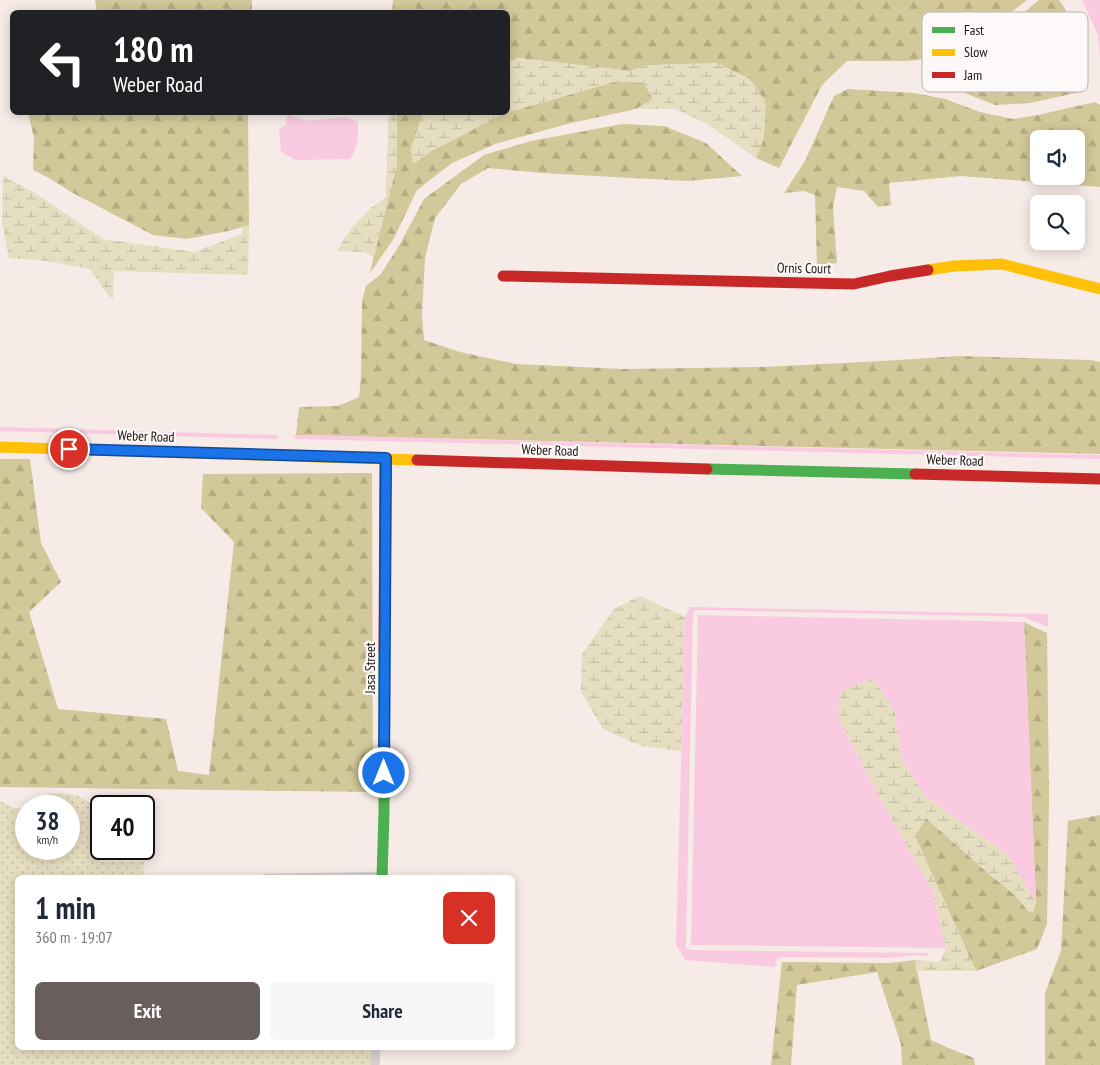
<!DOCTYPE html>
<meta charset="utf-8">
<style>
:root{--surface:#fff;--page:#f6f6f7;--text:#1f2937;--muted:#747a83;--accent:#685f5c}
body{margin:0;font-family:"PT Sans Narrow",sans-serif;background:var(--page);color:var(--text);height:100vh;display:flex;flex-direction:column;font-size:19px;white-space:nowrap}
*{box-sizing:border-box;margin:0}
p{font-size:16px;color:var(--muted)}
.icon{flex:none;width:28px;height:28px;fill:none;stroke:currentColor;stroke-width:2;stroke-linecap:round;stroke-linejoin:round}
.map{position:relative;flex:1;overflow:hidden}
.side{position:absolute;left:15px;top:875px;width:500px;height:175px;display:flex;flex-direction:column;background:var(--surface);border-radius:8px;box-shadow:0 2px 12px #0003}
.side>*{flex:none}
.hud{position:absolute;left:10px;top:10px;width:500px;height:105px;border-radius:8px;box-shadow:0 2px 12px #0003;background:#202124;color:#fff;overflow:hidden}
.fabs{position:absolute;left:1030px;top:130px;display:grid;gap:10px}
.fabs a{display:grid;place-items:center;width:55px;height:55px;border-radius:8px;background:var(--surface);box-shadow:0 2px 12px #0003;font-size:25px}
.speed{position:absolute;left:15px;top:795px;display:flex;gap:10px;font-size:25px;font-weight:700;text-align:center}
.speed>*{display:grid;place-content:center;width:65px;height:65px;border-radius:50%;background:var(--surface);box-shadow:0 2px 12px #0003;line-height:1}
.speed small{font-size:12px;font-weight:400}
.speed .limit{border:2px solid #111;border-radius:8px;background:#fff;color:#111}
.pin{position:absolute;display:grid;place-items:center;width:42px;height:42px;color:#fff;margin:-21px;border:2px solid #fff;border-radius:50%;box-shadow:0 1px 5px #0007}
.me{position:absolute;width:55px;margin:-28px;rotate:0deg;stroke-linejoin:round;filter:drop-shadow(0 0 4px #0008)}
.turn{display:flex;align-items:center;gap:18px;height:105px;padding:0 20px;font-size:22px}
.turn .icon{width:65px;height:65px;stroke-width:2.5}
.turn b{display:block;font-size:35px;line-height:42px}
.round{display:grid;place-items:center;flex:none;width:52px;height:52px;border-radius:8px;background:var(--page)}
.overview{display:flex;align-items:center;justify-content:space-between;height:85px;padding:0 20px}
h1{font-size:30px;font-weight:700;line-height:38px}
.primary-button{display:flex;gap:10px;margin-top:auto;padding:10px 20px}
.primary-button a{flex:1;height:58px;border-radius:8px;background:var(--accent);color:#fff;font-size:20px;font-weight:700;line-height:58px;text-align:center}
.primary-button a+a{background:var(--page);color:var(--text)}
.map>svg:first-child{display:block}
.grass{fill:url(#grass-dots)}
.forest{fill:url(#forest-firs);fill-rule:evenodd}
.wetland{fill:url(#wetland-marsh)}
.water{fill:#facae0}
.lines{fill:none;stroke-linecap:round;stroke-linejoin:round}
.stream{stroke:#facae0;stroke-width:4}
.lane{stroke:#d2cfce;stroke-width:4.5}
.street{stroke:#d2cfce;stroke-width:9}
.fast{stroke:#4caf50;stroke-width:11}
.slow{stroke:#ffc107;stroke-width:11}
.jam{stroke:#c62828;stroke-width:11}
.route-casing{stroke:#114b97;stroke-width:12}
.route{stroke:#1a73e8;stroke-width:9}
.labels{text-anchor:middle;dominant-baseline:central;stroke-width:4.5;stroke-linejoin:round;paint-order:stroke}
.street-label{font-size:14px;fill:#1b1411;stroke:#fdf9f8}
.key{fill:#fdf9f8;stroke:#b9b4b3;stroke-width:1}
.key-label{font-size:14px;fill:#1b1411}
</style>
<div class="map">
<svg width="1100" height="1065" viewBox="0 0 1100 1065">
<defs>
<pattern id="grass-dots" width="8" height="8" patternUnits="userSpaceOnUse" patternTransform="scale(1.25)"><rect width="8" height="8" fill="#e6dec1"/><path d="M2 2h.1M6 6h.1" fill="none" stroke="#c5bea5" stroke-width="1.8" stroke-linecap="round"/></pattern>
<pattern id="forest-firs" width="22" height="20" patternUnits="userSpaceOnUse" patternTransform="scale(1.25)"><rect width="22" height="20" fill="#d3c899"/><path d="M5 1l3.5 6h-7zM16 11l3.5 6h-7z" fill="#b5ab83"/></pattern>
<pattern id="wetland-marsh" width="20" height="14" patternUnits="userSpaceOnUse" patternTransform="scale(1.25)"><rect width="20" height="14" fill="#e6dec1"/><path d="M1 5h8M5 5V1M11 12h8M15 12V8" fill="none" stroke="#c5bea5"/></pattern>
</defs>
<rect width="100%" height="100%" fill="#f6ebe6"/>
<path class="grass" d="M49,793C56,793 63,793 70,794C81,795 94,805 101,813L100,862H144L143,877L18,878V1048H376V1065H0V801L14,808H26V849H69V806H47H49Z"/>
<g class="forest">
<polygon points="95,0 252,0 252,12 97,12"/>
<polygon points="393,0 1027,0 995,25 951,54 911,61 847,61 822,85 779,168 756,158 764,138 672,64 643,66 631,71 519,58 508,62 508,12 392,12"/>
<polygon points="1039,0 1059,0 1072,19 1084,59 1086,82 1080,92 1030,103 995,105 967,94 940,73 951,63 985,46"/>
<polygon points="617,81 644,83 653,99 636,109 567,124 495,144 452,163 417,190 393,240 370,273 386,198 389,113 424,113 411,148 414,163 431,151 505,113"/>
<path d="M848,89L914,93L945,99L980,112L1013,119L1038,115L1095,102L1100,105V187L961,176L889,183L891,205L878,207L864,191L837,187L833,207L837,263L817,266L815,195L804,191L784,193L805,161L834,96ZM1039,139H1076V176H1039Z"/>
<polygon points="28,113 248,113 249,225 228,231 187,239 153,235 71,192 49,178 33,170 34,138"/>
<polygon points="622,124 664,126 706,143 742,176 687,181 542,173 488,168 461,184 435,218 425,258 422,316 424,340 460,352 516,364 623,369 761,367 882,361 960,356 1090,360 1100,362 1100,454 296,435 299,407 338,406 359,397 361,378 362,301 366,286 381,274 400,244 424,199 484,155 531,141"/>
<polygon points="0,459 30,459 41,543 61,582 29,612 58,709 166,719 178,771 209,775 234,542 201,508 203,474 372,473 373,792 0,787"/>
<polygon points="1024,622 1047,633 1049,795 1047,924 1037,949 976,971 915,836 926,818 989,874 1015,895 1032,914 1036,902"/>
<polygon points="1100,815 1100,1065 1045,1065 1045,993 1061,951 1068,821"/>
<polygon points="915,960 931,1040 946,1047 974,1058 975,1065 902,1065 901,1044 877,972 797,985 791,1065 771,1065 782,962 889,963"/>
</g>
<g class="wetland">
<polygon points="519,58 631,71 643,66 672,64 717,63 750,79 766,102 764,138 756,158 707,124 676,109 636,109 653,99 644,83 617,81 508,112 508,62"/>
<polygon points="389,113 397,113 397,165 374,257 364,252 337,251 352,227 372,207 386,198"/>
<polygon points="423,113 424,112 505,113 431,151 413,164 411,148"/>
<polygon points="3,176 32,191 103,239 194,252 240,235 242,233 242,226 249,225 248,275 114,271 113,299 109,296 90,269 40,260 9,258 2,223"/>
<polygon points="640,596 685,617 681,751 641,746 603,729 581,692 582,654 614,609"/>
<polygon points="874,678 895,712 902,759 924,795 1007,854 1036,902 1031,915 1015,895 989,874 926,818 915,836 976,971 916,971 915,960 940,962 946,948 932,890 880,799 838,717 841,691"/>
</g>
<g class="water">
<polygon points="1082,0 1100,0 1100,58 1098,35"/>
<path d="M287,114L307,121L345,117L358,122C358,137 359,146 350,159L296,160L281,152L279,129L286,125Z"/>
<path d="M690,607L1048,614V627L1024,617L698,610L695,611L693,613L686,945V948L691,950L929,953L928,956L914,955L889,958L782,957C776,958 776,962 775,967L685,960L676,945L685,621V617Z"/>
<polygon points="698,615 1024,622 1036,902 1007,854 924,795 902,759 895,712 874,678 841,691 838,717 880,799 932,890 946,948 691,945"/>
</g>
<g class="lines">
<g class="stream">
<polyline points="0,429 276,437"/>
<polyline points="296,437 1100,457"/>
</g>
<polyline class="lane" points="265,876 381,874"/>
<polyline class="street" points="375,1065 376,1048"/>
<g class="fast">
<polyline points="707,469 915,474"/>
<polyline points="382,878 384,812 384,649"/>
</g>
<g class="slow">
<polyline points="928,270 954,266 1002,264 1100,289"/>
<polyline points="0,447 417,460"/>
</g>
<g class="jam">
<polyline points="503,276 854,284 890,276 928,270"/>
<polyline points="417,460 707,469"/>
<polyline points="915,474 1100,479"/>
<polyline points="384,649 385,458"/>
</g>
</g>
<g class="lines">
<defs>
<polyline id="route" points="69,449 386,458 384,773"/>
</defs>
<use href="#route" class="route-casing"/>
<use href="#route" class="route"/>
</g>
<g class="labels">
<g class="street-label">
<text transform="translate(804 268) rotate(1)">Ornis Court</text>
<text transform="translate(146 436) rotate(2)">Weber Road</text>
<text transform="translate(550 450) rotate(2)">Weber Road</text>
<text transform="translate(955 460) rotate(2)">Weber Road</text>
<text transform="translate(370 668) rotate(-90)">Jasa Street</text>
</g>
</g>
<rect x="922" y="12" width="166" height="80" rx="8" class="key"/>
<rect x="932" y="27" width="23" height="6" fill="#4caf50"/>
<rect x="932" y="49" width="23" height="7" fill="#ffc107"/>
<rect x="932" y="72" width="23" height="6" fill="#c62828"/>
<g class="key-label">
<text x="964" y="35">Fast</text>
<text x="964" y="57">Slow</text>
<text x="964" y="80">Jam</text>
</g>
</svg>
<div class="fabs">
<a><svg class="icon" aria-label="sound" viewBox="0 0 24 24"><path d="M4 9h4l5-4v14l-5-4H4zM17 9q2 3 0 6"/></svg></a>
<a><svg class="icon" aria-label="search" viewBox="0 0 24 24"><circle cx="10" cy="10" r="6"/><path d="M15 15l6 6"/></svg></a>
</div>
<div class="speed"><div>38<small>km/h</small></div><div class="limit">40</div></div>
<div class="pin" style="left:69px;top:449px;background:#d93025"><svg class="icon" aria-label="arrive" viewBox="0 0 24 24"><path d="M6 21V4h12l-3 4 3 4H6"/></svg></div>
<svg class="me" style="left:384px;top:773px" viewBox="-20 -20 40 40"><circle r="17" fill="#1a73e8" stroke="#fff" stroke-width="3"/><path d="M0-11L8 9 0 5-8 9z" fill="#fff"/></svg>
<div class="hud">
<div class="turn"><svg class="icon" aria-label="left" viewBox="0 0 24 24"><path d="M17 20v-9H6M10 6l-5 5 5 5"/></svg><div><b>180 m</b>Weber Road</div></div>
</div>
<section class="side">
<div class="overview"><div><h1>1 min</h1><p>360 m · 19:07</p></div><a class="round" style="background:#d93025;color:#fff"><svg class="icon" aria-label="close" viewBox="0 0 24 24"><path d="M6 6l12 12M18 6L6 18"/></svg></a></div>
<div class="primary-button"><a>Exit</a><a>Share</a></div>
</section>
</div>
